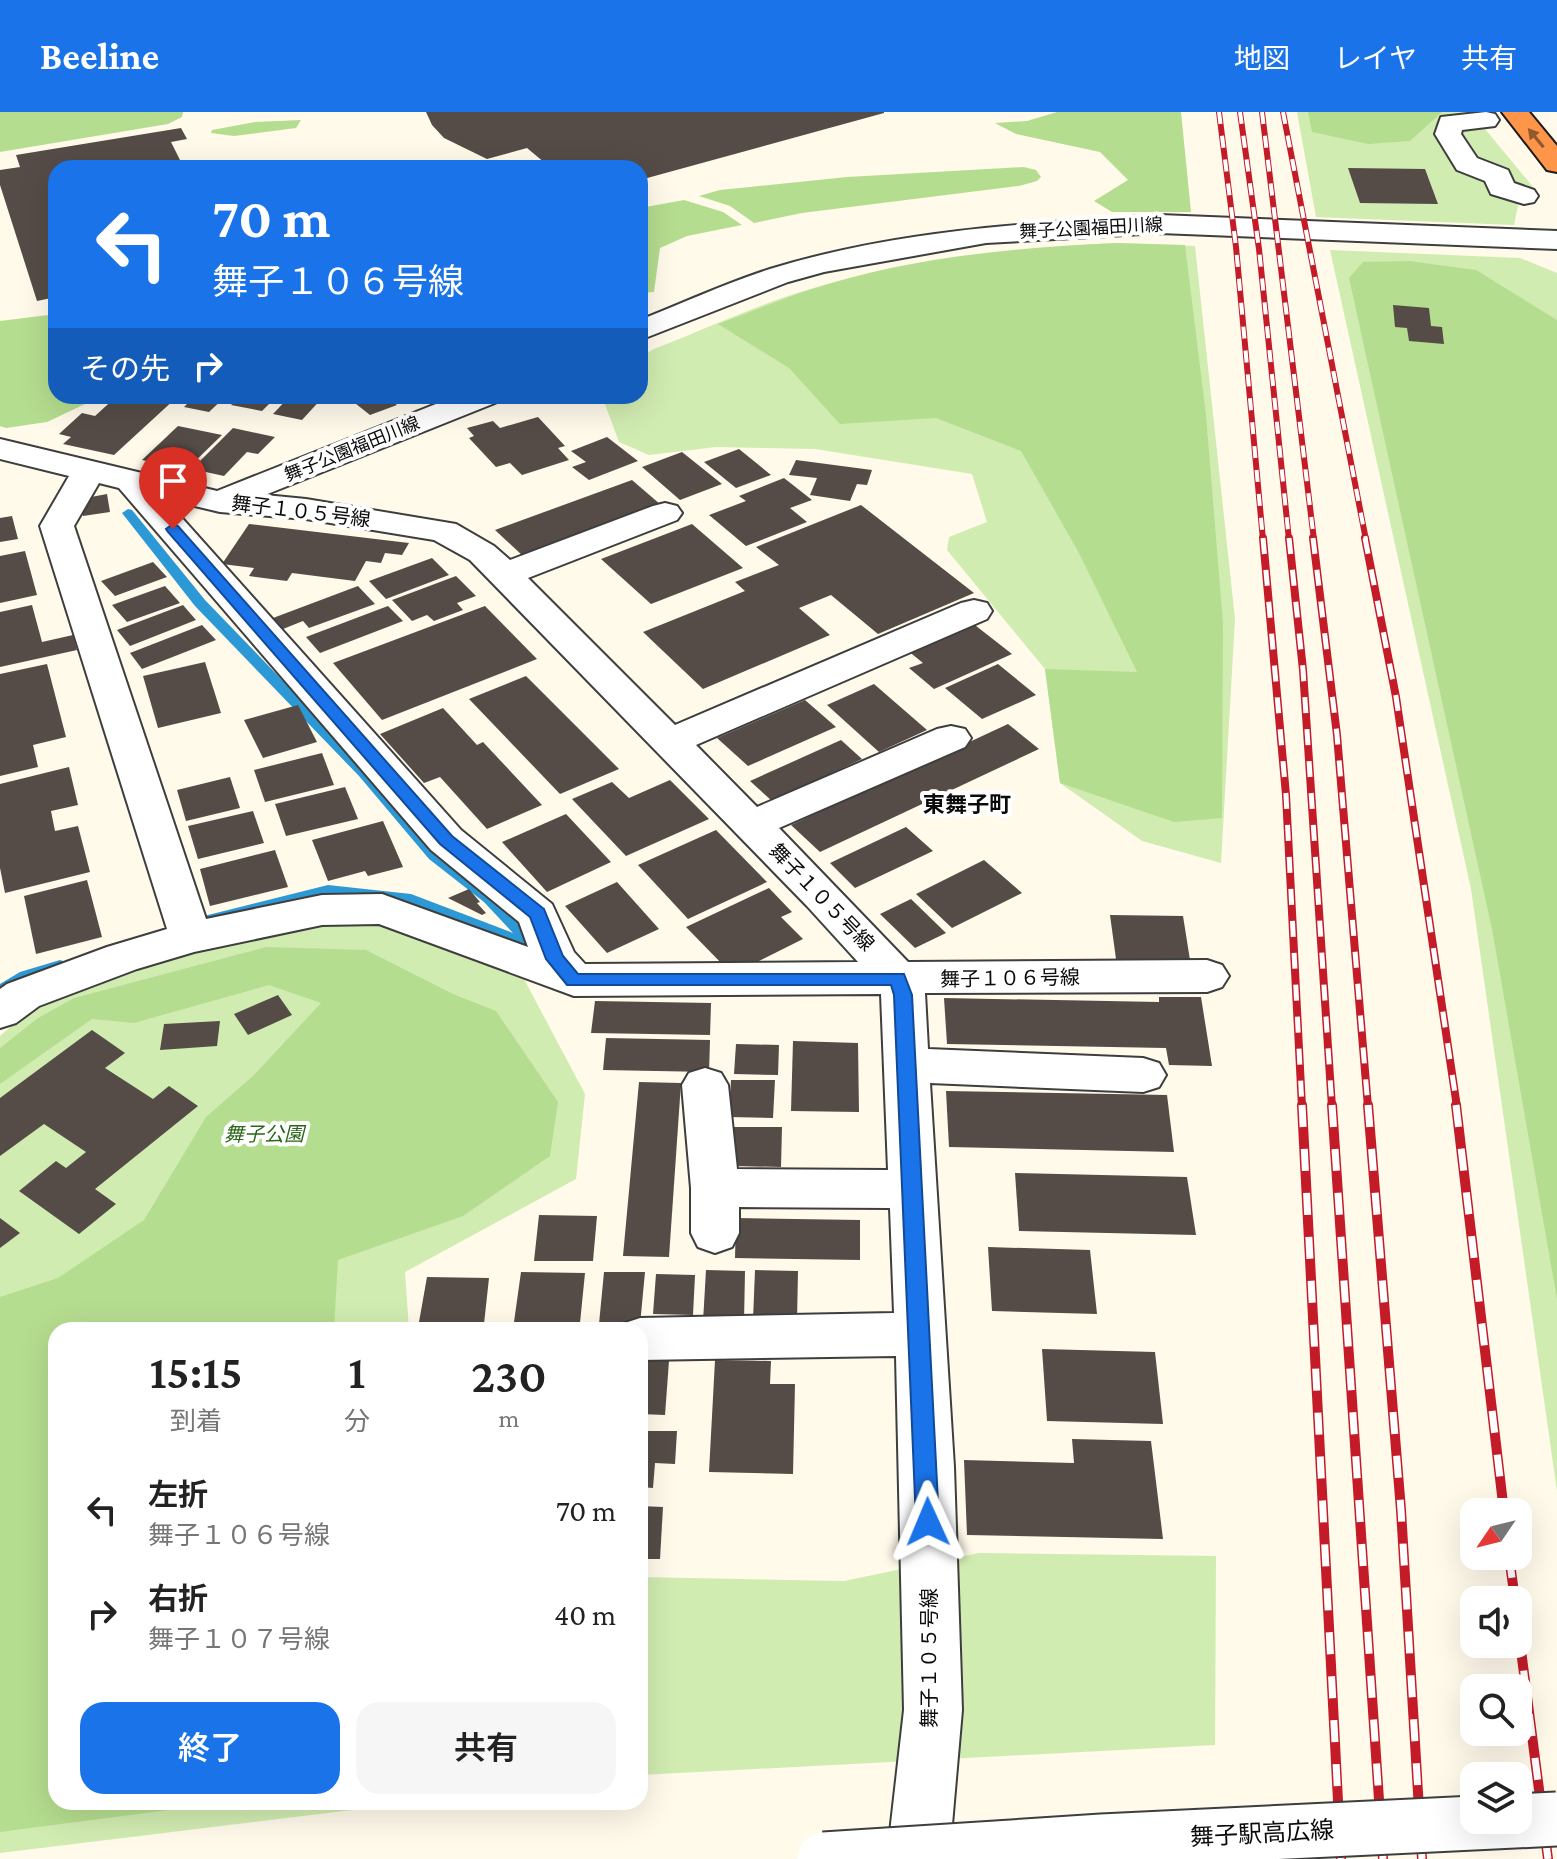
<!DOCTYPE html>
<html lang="ja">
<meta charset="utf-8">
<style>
:root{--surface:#fff;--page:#f6f6f6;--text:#222;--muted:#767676;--accent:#1a73e8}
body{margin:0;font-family:"Crimson Pro","Noto Sans JP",serif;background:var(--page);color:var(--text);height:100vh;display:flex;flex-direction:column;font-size:30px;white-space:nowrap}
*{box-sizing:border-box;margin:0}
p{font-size:26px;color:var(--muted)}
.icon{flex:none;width:44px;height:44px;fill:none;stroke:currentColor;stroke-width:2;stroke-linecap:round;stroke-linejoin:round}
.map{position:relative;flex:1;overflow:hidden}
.sheet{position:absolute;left:48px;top:1210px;width:600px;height:488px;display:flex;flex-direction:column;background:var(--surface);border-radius:24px;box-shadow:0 8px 32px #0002}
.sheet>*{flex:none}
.guide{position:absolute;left:48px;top:48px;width:600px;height:244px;border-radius:24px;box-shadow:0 8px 32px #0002;background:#1a73e8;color:#fff;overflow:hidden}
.needle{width:52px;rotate:235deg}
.controls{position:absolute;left:1460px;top:1386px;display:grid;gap:16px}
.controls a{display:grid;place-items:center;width:72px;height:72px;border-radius:16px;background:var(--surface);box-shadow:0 8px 32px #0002;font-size:40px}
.pin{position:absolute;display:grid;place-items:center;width:68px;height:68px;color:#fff;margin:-82px -34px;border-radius:50% 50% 50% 0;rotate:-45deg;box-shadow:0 0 8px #0007}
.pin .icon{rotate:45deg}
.me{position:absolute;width:88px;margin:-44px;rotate:359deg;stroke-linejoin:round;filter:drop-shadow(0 0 6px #0008)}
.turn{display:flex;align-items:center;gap:28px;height:168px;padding:0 32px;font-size:36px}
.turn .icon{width:104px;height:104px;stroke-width:2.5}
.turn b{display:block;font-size:56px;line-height:68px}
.then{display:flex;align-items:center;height:76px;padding:0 32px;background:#0003;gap:16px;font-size:30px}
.eta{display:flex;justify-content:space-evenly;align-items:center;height:136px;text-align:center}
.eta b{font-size:48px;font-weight:600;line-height:56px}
.primary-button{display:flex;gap:16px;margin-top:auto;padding:16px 32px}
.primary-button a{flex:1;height:92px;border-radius:24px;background:var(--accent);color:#fff;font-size:32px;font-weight:600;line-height:92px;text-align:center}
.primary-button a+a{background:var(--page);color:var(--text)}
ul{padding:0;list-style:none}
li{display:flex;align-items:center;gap:24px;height:104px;padding:0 32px}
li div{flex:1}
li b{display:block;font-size:30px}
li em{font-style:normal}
header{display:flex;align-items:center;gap:48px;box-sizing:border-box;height:112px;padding:0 40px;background:var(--accent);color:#fff}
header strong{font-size:38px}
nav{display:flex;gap:44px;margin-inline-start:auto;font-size:28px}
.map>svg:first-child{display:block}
.green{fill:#d1ecb1}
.forest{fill:#b5dd8f}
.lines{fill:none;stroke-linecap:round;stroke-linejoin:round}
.stream{fill:#2d98d6;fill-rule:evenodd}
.building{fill:#554c47}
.minor-casing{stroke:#3e3e3e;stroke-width:4}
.highway-casing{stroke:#1c1c1c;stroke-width:4}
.minor{fill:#fff;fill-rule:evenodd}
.highway{fill:#ff9548;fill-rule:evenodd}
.rail-far2-casing{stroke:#c41b29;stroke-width:6}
.rail-far1-casing{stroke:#c41b29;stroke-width:8}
.rail-casing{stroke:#c41b29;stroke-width:10}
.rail-far2{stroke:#fff;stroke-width:4;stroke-dasharray:12;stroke-linecap:butt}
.rail-far1{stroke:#fff;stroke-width:5;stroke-dasharray:16;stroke-linecap:butt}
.rail{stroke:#fff;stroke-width:7;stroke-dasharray:22;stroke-linecap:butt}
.minor-bridge-casing{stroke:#3e3e3e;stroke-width:57;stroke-linecap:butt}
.minor-bridge{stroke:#fff;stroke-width:53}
.oneway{fill:#91572d}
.route{fill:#1a73e8;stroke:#114b97;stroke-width:2}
.labels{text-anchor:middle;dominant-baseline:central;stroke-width:8;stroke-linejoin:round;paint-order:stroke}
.far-street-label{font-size:18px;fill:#0b0b0b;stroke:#fff}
.street-label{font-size:20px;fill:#0b0b0b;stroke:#fff}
.park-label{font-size:20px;font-style:italic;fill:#2b6718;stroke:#fff}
.neighbourhood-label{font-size:22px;font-weight:bold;fill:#0b0b0b;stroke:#fff}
.near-street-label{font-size:24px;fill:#0b0b0b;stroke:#fff}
</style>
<header>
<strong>Beeline</strong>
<nav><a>地図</a><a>レイヤ</a><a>共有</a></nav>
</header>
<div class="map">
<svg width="1557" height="1747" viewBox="0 0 1557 1747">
<rect width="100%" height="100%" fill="#fffaea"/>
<g class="green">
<polygon points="1297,0 1471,0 1533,75 1519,89 1514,113 1316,105"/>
<path d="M1116,131L1195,134L1235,507L1221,751L1142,729L1060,671L1045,557L947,438L949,425L987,410L972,362L815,337L716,335L649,343L619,330L602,284H640V245L654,237C706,217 760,191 814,176C914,149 1013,136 1116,131Z"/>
<polygon points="1330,138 1520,146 1557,161 1557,1379 1471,777"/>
<polygon points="376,810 524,867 585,982 576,1067 405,1160 409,1218 56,1218 56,1690 418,1690 0,1741 0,924 42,888 164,845 293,813"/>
<polygon points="979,1441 1216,1444 1215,1633 640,1663 640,1465 844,1469"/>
</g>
<g class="forest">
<polygon points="0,0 183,0 182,5 168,12 0,40"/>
<polygon points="1057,0 1181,0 1191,100 1112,100 1094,89 1128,68 1100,40 1016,22 995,11 1027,9"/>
<polygon points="1308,0 1442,0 1410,29 1368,32 1312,20"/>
<polygon points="301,8 296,16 234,24 211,21 212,18 255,10"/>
<polygon points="1024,55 1036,58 1041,65 1037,69 1019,74 802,101 754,111 730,94 699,84 720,78 847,65"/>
<polygon points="684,88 723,100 742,113 687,124 660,136 654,180 640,181 640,96"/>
<path d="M1116,131L1185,133L1206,303L1223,511L1222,706L1174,710L1060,671L1045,557L1137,560L1079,441L1021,339L936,306L840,312L789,256L718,212C748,201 779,188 809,178C908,145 1013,136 1116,131Z"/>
<polygon points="1409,149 1476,158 1557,208 1557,1187 1492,817 1349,166 1363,150"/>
<polygon points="56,202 56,284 102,284 47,310 6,316 0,314 0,209"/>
<polygon points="266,835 366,838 453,882 496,899 558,990 550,1044 463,1104 338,1148 334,1218 56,1218 56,1690 230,1690 0,1720 0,1185 58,1166 144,1108 206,1005 254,963 321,891 269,873 134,911 92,907 0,972 0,936 38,906 74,886"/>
</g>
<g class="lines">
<g class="stream">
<polygon points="128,397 132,398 205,488 369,658 439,739 494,782 526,813 530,831 528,835 516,835 409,792 328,783 189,818 184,817 181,813 184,809 328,773 411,782 513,821 484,790 429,747 359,664 195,494 122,401"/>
<polygon points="60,848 66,850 68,854 66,858 32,868 0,885 0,872 20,860"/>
</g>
</g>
<g class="building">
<polygon points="426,0 884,0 884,1 640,68 640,56 605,56 601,52 588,56 551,56 527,36 487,47 444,26 432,13"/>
<polygon points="181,16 187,27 171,30 184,56 56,56 56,185 37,189 0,73 0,58 20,55 16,43"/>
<polygon points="1348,56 1425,57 1438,92 1360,91"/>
<polygon points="1393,193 1429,196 1431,214 1442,215 1444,232 1409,229 1407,216 1395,215"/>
<polygon points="117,284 176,286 114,343 63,332 71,325 59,322 82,301 95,304"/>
<polygon points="195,284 226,284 209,300 184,295"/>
<polygon points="241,284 277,284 262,299 231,293"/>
<polygon points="290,284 324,284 302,308 273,302"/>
<polygon points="346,284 386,284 397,293 370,303"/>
<polygon points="538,305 565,334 558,336 569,348 522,363 510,351 496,355 469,326 474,324 467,316 493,309 500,316"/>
<polygon points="178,314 222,323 186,358 142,348"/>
<polygon points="233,316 275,325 258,342 247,340 224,364 192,357"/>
<polygon points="607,325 638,349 589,368 572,355 586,350 571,339"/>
<polygon points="739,337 771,363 736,376 704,350"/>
<polygon points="682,340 722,372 680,388 642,355"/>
<polygon points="796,348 872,358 867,373 857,372 850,389 810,383 817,366 789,363"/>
<polygon points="784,366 812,388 790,396 807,410 746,434 709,403 746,389 739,384"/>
<polygon points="632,368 661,393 524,445 495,418"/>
<polygon points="107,382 110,400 83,404 80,387"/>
<polygon points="861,393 974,481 878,522 831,483 799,496 830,523 703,577 643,520 745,479 735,470 779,453 756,435"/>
<polygon points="12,404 18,427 0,430 0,406"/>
<polygon points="249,412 409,431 402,443 385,441 381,451 366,449 355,469 292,461 287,469 249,464 254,456 222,452"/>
<polygon points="692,412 743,456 651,492 601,447"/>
<polygon points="25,439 37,483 0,491 0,444"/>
<polygon points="432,446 449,463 386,487 369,469"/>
<polygon points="153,450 167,465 115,484 101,469"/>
<polygon points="456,464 476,484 457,491 463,498 434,509 427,503 412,509 392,488"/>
<polygon points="165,474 180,491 127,510 112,493"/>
<polygon points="358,474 375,492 309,516 303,509 283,517 273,506"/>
<polygon points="32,493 42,530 73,523 77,538 0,555 0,500"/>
<polygon points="183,493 196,508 130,534 117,518"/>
<polygon points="388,494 403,509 320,541 306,525"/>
<polygon points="485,494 537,547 382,608 333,551"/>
<polygon points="971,510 1012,542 934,577 909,556 923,551 907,538"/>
<polygon points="202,513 216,528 142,557 130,541"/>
<polygon points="205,550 221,601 158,616 143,564"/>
<polygon points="47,552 66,625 33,633 38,655 0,664 0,562"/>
<polygon points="998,552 1036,583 982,607 945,576"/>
<polygon points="526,564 619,657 560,682 469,587"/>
<polygon points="874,572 927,618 879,640 827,593"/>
<polygon points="805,588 836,615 748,654 717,626"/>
<polygon points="298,593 317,630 263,646 244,608"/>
<polygon points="443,596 477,633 483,630 542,693 487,717 440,665 424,671 380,622"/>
<polygon points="1008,612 1039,637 820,740 791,713"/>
<polygon points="841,628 862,647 772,689 750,669"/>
<polygon points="322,641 334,673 265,690 254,658"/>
<polygon points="69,655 78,693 51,699 55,719 78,714 90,760 5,781 0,756 0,672"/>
<polygon points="230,665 240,696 186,709 177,678"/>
<polygon points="670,668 709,707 626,744 572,687 612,670 629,686"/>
<polygon points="345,675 358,707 286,724 275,692"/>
<polygon points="253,699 264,731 198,747 188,714"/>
<polygon points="566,702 611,750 547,780 502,730"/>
<polygon points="383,709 403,755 368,764 365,759 328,769 312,728"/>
<polygon points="906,715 933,739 855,776 830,751"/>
<polygon points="716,718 767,770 688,807 638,753"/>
<polygon points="275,738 288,775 210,794 200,757"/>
<polygon points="984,748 1022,781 952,816 916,782"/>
<polygon points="87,768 102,825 36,842 24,784"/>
<polygon points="617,770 659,817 607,841 565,794"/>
<polygon points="769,776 792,800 781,805 803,827 747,855 724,854 686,815"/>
<polygon points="469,777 480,790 477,791 486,801 482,803 448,786"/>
<polygon points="911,787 946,821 915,836 880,802"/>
<polygon points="1110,803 1183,804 1190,848 1116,847"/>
<polygon points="278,883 292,903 248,923 234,902"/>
<polygon points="1159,885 1201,885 1212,954 1169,953 1166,936 947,932 944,886 1159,890"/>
<polygon points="595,889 711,891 710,923 591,921"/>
<polygon points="220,909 217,934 160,938 164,912"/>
<polygon points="92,918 125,941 105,956 153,987 169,974 198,994 95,1077 116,1092 79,1122 19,1079 56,1049 66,1056 86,1040 44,1012 0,1044 0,986"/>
<polygon points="606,926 710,928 709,960 603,958"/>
<polygon points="793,929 858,931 859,1000 791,999"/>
<polygon points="736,932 779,933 778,963 734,962"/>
<polygon points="731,968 775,968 773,1006 729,1005"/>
<polygon points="639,970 681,971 669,1145 623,1144"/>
<polygon points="946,979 1167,983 1174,1040 949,1035"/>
<polygon points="732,1015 782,1015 781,1055 731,1054"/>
<polygon points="1015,1061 1187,1065 1196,1123 1019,1119"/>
<polygon points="539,1103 597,1104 593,1149 534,1149"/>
<polygon points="0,1106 20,1121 0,1136"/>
<polygon points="736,1106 860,1108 860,1148 735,1146"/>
<polygon points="988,1135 1090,1138 1097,1202 992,1199"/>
<polygon points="706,1158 745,1159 744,1210 703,1210"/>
<polygon points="755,1158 798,1159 797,1209 753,1208"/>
<polygon points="521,1160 585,1161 580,1211 514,1210"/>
<polygon points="604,1160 645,1160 640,1213 599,1212"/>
<polygon points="656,1162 695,1163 693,1203 653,1202"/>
<polygon points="427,1165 489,1166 484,1212 419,1210"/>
<polygon points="1042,1237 1155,1240 1163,1312 1047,1309"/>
<polygon points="715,1248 771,1249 770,1272 795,1272 793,1362 709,1360"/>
<polygon points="640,1249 669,1249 665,1303 640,1302"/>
<polygon points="640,1319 677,1319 675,1352 655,1351 653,1376 640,1375"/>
<polygon points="1072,1327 1151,1329 1163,1427 967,1423 964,1348 1074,1351"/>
<polygon points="640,1394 663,1395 660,1447 640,1447"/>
</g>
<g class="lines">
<defs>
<g id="minor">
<polygon points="1486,0 1495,2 1499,8 1495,14 1462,18 1461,22 1477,46 1508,58 1514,71 1534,78 1538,84 1534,90 1524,92 1491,82 1485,69 1457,58 1435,22 1441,5"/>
<path d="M1160,103L1557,119V137L1160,121L986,131L824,160L788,170L640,228V208C683,191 726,171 770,157C896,118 1029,111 1160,103Z"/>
<path d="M456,284H500L495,291L265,383L306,387L456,412L494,434L510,448L653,394L665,391L677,394L682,401L677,408L528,466L675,613L961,491L974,488L987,491L992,499L987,507L696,633L757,695L937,617L951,614L965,617L971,626L965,635L779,716L908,850L1207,848L1222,853L1229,864L1222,875L1207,880L925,881L928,937L1143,946L1159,951L1166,963L1159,975L1143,980L930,971L954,1355L962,1598L949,1747H887L904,1598L896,1244L640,1248V1218H619L622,1212L640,1206L894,1201L890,1096L739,1095V1121L732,1135L715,1141L698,1135L691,1121V1076L682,973L689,961L705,956L721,961L728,973L737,1057L888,1058L881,882L574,884L379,812L322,813L194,840L137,857L39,894L16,911L0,916V877L7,872L107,835L167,817L40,414L69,364L0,347V327L217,379ZM99,371L119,376L431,738L519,810L528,835L382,782L322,783L206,807L74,414ZM165,387L220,400L306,407L434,428L470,448L807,794L858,850L585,852L574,840L552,792L461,718Z"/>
</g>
<polygon id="highway" points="1502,0 1529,0 1557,34 1557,60 1547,58"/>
</defs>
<use href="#minor" class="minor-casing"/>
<use href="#highway" class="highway-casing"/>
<use href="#minor" class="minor"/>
<use href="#highway" class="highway"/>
<defs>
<g id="rail-far2">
<polyline points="1219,0 1236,135 1263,428"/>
<polyline points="1240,0 1259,137 1289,428"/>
<polyline points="1262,0 1314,428"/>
<polyline points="1283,0 1366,428"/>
</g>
<g id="rail-far1">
<polyline points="1263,426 1286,683 1302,995"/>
<polyline points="1289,426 1303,558 1332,995"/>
<polyline points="1313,426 1337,623 1368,995"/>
<polyline points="1365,426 1396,585 1457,995"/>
</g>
<g id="rail">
<polyline points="1302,993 1341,1747"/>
<polyline points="1332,993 1383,1747"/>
<polyline points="1368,993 1401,1398 1422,1747"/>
<polyline points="1456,993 1504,1400"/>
<polyline points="1509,1444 1515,1488"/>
<polyline points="1518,1515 1548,1747"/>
</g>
</defs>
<use href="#rail-far2" class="rail-far2-casing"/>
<use href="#rail-far1" class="rail-far1-casing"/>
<use href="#rail" class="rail-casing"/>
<use href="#rail-far2" class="rail-far2"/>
<use href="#rail-far1" class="rail-far1"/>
<use href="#rail" class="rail"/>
<defs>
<polyline id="minor-bridge" points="824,1747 1102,1729 1557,1707"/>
</defs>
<use href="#minor-bridge" class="minor-bridge-casing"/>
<use href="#minor-bridge" class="minor-bridge"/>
</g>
<defs><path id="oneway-solid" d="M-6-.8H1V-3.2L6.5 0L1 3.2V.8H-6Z" transform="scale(2)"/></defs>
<use class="oneway" href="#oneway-solid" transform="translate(1536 26) rotate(-129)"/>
<polygon class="route" points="173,412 178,414 452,724 544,797 563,844 578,862 904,862 912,883 939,1410 936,1417 928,1420 920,1417 916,1410 894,883 891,873 567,873 546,847 530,805 440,732 168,420 166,417"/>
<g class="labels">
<g class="far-street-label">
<text transform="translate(1091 116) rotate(-3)">舞子公園福田川線</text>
<text transform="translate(352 337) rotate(-22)">舞子公園福田川線</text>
</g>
<g class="street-label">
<text transform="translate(301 399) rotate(7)">舞子１０５号線</text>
<text transform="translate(822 785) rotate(46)">舞子１０５号線</text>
<text transform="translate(1010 866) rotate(-1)">舞子１０６号線</text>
<text transform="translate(929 1546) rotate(-90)">舞子１０５号線</text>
</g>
<g class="park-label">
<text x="264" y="1022">舞子公園</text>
</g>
<g class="neighbourhood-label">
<text x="967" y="692">東舞子町</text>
</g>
<g class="near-street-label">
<text transform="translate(1262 1721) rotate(-3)">舞子駅高広線</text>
</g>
</g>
</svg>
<div class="controls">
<a><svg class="needle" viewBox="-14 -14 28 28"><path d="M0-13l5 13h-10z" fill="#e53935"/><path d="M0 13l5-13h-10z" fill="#767676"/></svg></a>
<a><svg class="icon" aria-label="sound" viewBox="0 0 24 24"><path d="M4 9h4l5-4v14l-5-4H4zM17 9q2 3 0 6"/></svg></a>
<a><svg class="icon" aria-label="search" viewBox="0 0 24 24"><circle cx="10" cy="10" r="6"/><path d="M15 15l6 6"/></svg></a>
<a><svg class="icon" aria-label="layers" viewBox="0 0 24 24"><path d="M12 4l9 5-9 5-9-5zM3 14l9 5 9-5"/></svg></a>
</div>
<div class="pin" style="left:173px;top:417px;background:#d93025"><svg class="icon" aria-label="arrive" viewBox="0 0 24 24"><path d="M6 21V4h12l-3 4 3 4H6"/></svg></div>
<svg class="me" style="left:928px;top:1410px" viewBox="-20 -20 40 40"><path d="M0-17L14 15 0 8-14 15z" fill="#1a73e8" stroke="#fff" stroke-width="4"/></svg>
<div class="guide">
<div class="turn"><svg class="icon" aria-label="left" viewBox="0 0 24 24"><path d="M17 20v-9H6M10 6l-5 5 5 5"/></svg><div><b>70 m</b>舞子１０６号線</div></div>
<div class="then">その先<svg class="icon" aria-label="right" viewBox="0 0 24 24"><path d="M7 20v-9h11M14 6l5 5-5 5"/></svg></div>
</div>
<section class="sheet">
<div class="eta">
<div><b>15:15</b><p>到着</p></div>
<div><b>1</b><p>分</p></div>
<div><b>230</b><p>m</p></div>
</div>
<ul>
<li><svg class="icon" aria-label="left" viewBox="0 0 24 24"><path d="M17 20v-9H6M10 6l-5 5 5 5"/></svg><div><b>左折</b><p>舞子１０６号線</p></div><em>70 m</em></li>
<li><svg class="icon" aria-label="right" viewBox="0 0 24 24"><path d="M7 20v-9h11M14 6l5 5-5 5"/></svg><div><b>右折</b><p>舞子１０７号線</p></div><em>40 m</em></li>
</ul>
<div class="primary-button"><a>終了</a><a>共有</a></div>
</section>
</div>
